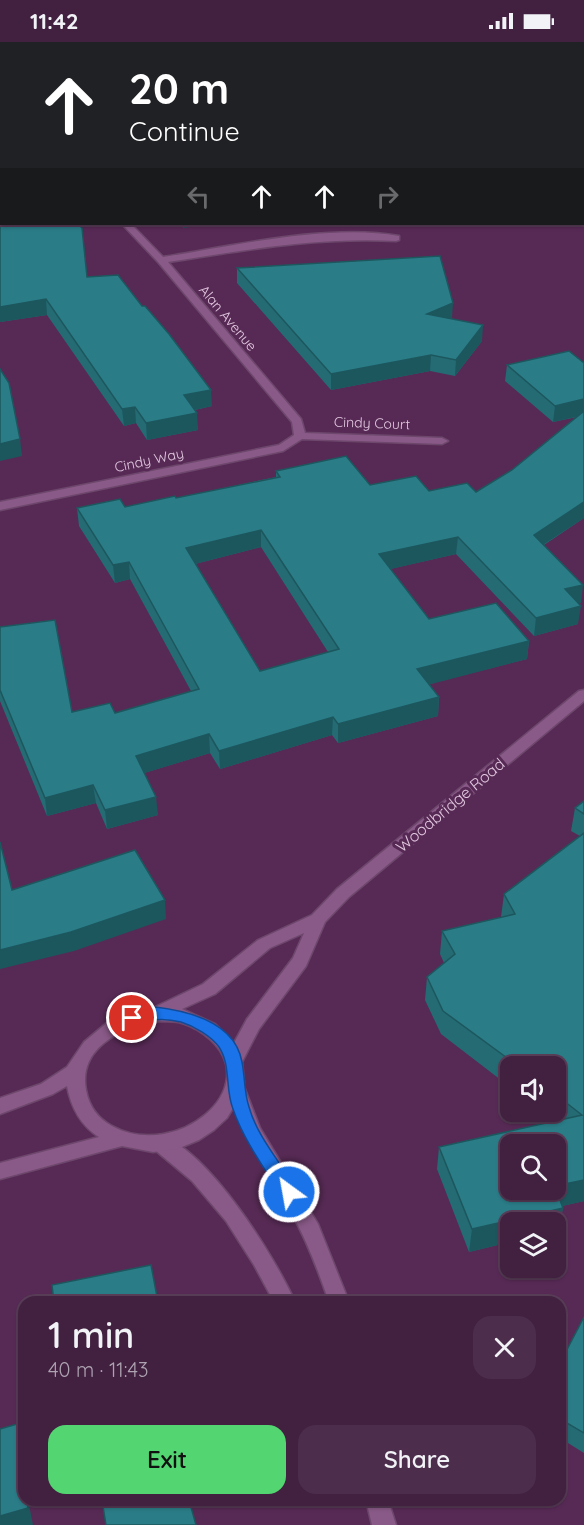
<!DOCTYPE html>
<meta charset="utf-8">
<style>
:root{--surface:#412040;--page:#4c2d4b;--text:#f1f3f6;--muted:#aea3b1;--line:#5a3e59;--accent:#53d672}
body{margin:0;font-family:Quicksand,sans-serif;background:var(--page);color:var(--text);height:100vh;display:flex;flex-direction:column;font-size:22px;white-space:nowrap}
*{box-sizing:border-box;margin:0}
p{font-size:20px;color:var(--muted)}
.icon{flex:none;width:33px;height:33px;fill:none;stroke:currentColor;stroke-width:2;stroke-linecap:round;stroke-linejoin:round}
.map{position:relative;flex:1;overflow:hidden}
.sheet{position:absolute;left:18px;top:1254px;width:548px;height:210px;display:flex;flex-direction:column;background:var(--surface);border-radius:18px;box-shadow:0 2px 4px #0004,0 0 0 2px var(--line)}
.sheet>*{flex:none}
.banner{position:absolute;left:0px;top:0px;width:585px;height:183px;box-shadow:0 2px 4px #0004,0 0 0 2px var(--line);background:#202124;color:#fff;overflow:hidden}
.tools{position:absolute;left:500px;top:1014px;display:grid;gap:12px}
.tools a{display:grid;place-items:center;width:66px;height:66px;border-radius:12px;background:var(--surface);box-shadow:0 2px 4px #0004,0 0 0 2px var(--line);font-size:30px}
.pin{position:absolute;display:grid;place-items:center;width:51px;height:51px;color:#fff;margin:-26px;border:3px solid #fff;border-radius:50%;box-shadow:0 2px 6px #0007}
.me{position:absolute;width:66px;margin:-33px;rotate:328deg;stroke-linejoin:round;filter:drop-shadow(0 0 4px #0008)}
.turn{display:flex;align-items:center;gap:21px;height:126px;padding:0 30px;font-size:27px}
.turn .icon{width:78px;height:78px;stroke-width:2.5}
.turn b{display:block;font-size:42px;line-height:51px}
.lanes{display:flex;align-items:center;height:57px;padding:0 30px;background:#0003;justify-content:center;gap:30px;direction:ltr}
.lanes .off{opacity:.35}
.round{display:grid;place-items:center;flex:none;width:63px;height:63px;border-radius:18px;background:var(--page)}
.overview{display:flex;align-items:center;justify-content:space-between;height:102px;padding:0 30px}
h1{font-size:36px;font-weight:600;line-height:45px}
.button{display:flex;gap:12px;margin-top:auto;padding:12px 30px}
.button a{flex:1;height:69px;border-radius:18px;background:var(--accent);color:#111;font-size:24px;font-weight:600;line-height:69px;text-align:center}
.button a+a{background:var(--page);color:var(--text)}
.status{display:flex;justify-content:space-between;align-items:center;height:42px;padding:0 30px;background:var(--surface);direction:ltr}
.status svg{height:16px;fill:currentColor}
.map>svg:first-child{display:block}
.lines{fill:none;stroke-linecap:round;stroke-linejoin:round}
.minor-casing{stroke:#6d476c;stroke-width:3}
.tertiary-casing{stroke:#6d476c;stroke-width:3}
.minor{fill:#895987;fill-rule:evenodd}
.tertiary{fill:#895987;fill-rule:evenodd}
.wall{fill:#246b74;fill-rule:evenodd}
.shaded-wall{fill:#1d575e}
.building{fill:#2a7c87;stroke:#1d575e;stroke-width:1.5;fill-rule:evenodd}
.route{fill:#1a73e8;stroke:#114b97;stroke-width:1.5}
.labels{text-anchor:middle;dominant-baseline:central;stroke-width:6;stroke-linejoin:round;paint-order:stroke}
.far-street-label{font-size:14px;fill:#e3c8e1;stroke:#572a55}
.street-label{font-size:16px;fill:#e3c8e1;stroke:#572a55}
</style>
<div class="status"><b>11:42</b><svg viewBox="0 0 49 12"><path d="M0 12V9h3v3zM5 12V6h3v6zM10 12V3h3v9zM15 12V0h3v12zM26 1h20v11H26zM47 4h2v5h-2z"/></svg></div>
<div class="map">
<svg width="584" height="1483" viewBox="0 0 584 1483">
<rect width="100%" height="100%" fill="#572a55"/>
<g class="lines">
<defs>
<g id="minor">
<rect x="0" y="41" width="2" height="6"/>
<path d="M122,182H131L163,215C232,204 331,181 399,194V198L396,199C315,195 247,208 168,220L301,377L305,391L442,396L448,399L442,402L302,397L283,409L0,468V460L279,403L294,393L292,380L158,220Z"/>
<path d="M235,1035L241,1037L260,1086L318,1182L349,1260H329C319,1231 308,1201 293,1174C269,1130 239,1091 226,1042L229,1037Z"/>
<path d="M162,1094C210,1111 275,1215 295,1260H274L254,1223L226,1179L192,1139L155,1108L153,1102L155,1096Z"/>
<polygon points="366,1458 388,1458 396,1483 372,1483"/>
</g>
<path id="tertiary" d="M584,648V659L349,855L325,880L306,924L259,987L242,1020L244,1041L239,1056L227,1076L214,1088L199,1098L177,1107L153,1110L122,1104L0,1137V1121L99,1095C80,1083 71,1065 67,1044L53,1052L0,1072V1056L41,1042L67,1025L84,1000L108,980L153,966L203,942L258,898L312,873L337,847L579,649ZM304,891L293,916L247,977L234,1001L215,982L182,967L215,952L270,906ZM155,979C164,980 174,978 182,981C192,984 202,990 210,997C265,1047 176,1119 112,1084C97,1076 89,1064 86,1048C78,1006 121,986 155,979Z"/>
</defs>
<use href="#minor" class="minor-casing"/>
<use href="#tertiary" class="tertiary-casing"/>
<use href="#minor" class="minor"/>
<use href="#tertiary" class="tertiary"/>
</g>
<g class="wall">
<polygon points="0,0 584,0 584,81 584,2 2,2 2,39 0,39"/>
<polygon points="237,226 452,276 451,277 482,299 455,334 430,329 331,348 237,241"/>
<polygon points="87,235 212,364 195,368 198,388 147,398 136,381 124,384 47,273 0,280"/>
<path d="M584,321V476L544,503L581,561H578V582L534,594L456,512L390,527L429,577L529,599L527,617L429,642L439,655L438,674L338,701L332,693L220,727L210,711L144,731L158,773L107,787L96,761L47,774L0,659V585L72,670L115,671L191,649L130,537L115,541L79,484L77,466L125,465L176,456L276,435V429L370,443L429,449L476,450L512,428L577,375L553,380L505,339L507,323ZM261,505L328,610L260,629L195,522Z"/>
<polygon points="584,759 584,1159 562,1164 563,1166 558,1188 510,1180 510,1200 469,1210 437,1127 439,1105 555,1079 543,1070 555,1070 555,1024 510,1024 510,1045 441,992 425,958 427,935 444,921 440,912 442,889 501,875 504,852 580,794 571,789 575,766"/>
<polygon points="584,1275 584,1411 560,1396 560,1321"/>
</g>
<g class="shaded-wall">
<polygon points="183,182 210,182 183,186"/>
<polygon points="46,257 47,273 0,280 0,265"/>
<polygon points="453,261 452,276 426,288 427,272"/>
<polygon points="483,283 482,299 455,334 456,318"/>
<polygon points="431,313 430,329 331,348 331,332"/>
<polygon points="211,348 212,364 185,370 184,353"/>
<polygon points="584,357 584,373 553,380 555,364"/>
<polygon points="135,365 136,381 124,384 122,367"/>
<polygon points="197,371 198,388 147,398 146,381"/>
<polygon points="20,397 22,414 0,419 0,402"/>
<polygon points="584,460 584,476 532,510 534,493"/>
<polygon points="261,488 261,505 187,524 186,506"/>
<polygon points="458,495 456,512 378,530 379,512"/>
<polygon points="129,520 130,537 115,541 113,523"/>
<polygon points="583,543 581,561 563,565 565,547"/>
<polygon points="581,564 578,582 534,594 536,576"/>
<polygon points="529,599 527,617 416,646 417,627"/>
<polygon points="439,655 438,674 338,701 338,682"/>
<polygon points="333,675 332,693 220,727 219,709"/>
<polygon points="209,692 210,711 138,733 136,714"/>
<polygon points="93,743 96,761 47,774 45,756"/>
<polygon points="156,755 158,773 107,787 105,768"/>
<polygon points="165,858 166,877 74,909 0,927 0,908"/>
<polygon points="584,1138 584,1159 550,1167 555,1144"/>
<polygon points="563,1166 558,1188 555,1189 555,1180 510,1180 510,1200 469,1210 472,1187"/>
<polygon points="24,1419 24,1444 19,1420"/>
<polygon points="27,1458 28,1458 33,1483 0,1483 0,1474"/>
</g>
<g class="building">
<polygon points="2,0 584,0 584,67 584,2 2,2"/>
<polygon points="0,5 2,5 2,27 0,26"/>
<polygon points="0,86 2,88 2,182 78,182 82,186 87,235 118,233 142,264 145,264 169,292 211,348 184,353 197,371 146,381 135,365 122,367 46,257 0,265"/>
<polygon points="440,214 453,261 427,272 483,283 456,318 431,313 331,332 237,226"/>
<polygon points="569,309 584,321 584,357 555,364 507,323"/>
<polygon points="0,327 9,341 20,397 0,402"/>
<path d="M584,369V460L534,493L583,543L565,547L581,564L536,576L458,495L379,512L429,577L496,561L529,599L417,627L439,655L338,682L333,675L219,709L209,692L136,714L156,755L105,768L93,743L45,756L0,648V585L55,578L72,670L110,661L115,671L199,647L129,520L113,523L77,466L120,457L125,465L175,454L176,456L280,435L276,429L346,414L370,443L416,434L429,449L467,441L476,450L512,428ZM261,488L339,607L260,629L186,506Z"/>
<polygon points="584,759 584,772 575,766"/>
<polygon points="584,791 584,1138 555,1144 555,1102 510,1102 510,1148 555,1148 555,1146 563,1166 472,1187 439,1105 582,1073 555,1052 555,1024 518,1024 443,969 427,935 455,912 442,889 515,872 504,852"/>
<polygon points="0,800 12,848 135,808 165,858 71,890 0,908"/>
<polygon points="151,1223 158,1260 54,1260 52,1243"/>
<polygon points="584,1275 584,1391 560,1377 560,1321"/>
<polygon points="24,1380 24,1419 19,1420 24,1444 24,1458 27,1458 28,1466 0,1474 0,1387"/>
<polygon points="102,1458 189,1458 196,1483 106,1483"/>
</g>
<path class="route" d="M155,965C189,969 235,980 242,1020C245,1035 244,1050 249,1065C257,1094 280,1120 295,1145L298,1150L295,1156L289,1158L283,1156C265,1127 244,1099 233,1067C225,1047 231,1023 219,1005C211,994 194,984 181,980C173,978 161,977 153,978C144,979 135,984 126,981L124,976L126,972Z"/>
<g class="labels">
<g class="far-street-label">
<text transform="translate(228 276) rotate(50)">Alan Avenue</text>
<text transform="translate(372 381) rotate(2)">Cindy Court</text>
<text transform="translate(149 418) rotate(-12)">Cindy Way</text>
</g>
<g class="street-label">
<text transform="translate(450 763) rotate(-40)">Woodbridge Road</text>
</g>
</g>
</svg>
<div class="tools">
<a><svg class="icon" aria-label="sound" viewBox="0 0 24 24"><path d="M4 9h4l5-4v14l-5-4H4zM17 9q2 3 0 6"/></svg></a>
<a><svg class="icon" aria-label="search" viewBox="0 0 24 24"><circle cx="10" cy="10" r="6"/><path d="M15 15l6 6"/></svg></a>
<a><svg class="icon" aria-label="layers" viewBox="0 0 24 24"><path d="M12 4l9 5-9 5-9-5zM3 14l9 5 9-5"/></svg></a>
</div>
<div class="pin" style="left:132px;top:976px;background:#d93025"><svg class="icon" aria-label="arrive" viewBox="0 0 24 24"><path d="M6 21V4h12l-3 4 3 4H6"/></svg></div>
<svg class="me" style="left:289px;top:1150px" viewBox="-20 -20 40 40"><circle r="17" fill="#1a73e8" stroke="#fff" stroke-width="3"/><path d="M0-11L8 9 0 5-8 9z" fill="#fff"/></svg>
<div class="banner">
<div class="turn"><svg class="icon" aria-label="ahead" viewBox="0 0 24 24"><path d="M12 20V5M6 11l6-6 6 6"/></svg><div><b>20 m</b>Continue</div></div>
<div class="lanes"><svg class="icon off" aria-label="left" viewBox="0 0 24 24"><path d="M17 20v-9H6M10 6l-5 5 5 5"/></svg><svg class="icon" aria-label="ahead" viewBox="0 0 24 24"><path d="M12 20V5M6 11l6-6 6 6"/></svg><svg class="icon" aria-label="ahead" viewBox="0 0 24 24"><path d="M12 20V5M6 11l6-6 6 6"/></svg><svg class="icon off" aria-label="right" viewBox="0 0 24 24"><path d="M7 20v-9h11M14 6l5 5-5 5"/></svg></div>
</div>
<section class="sheet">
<div class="overview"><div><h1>1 min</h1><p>40 m · 11:43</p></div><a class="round"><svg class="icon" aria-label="close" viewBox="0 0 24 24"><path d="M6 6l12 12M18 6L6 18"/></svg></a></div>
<div class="button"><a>Exit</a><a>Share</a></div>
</section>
</div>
